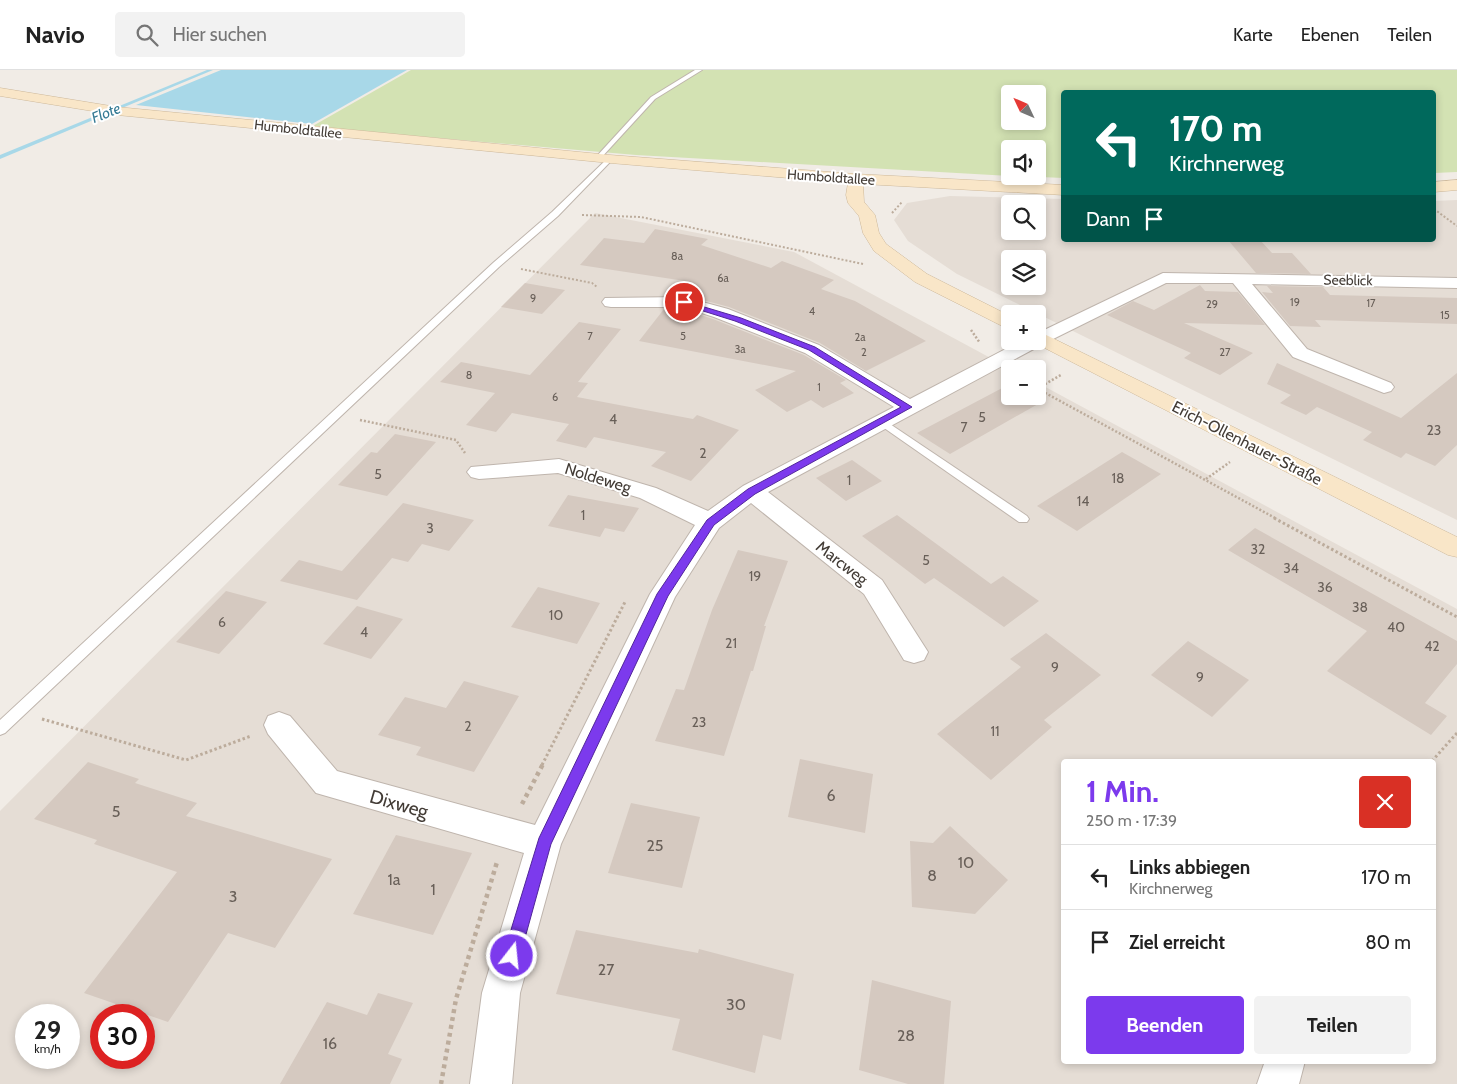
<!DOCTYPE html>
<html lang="de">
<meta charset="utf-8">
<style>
:root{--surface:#fff;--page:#f2f2f2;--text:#222;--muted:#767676;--line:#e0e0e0;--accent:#7c3aed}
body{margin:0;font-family:Cabin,sans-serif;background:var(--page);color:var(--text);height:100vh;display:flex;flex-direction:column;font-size:19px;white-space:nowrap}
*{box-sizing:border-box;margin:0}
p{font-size:16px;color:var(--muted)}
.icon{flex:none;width:28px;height:28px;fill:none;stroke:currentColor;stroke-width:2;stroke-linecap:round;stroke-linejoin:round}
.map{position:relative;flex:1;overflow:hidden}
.side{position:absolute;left:1061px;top:689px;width:375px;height:305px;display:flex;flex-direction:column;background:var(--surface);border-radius:5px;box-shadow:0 2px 8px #0003}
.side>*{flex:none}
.top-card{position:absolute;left:1061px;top:20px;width:375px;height:152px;border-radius:5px;box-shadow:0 2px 8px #0003;background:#00695c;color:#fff;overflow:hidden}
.needle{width:32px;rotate:314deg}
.fabs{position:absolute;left:1001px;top:15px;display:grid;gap:10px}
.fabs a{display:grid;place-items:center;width:45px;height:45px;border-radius:5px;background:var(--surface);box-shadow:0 2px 8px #0003;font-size:25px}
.speed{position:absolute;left:15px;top:934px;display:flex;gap:10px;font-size:25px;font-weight:700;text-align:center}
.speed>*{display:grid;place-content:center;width:65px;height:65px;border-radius:50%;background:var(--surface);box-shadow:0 2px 8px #0003;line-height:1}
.speed small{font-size:12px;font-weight:400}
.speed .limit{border:8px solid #d22;background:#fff;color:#111}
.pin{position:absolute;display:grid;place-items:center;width:42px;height:42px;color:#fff;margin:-21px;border:2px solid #fff;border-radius:50%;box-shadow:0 1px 5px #0007}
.me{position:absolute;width:55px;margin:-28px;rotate:16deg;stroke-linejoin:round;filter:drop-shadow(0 0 4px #0008)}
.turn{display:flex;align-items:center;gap:18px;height:105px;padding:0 25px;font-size:22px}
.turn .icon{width:65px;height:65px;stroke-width:2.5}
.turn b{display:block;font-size:35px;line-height:42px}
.then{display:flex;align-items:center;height:48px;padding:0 25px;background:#0003;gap:10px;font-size:19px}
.round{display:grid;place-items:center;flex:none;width:52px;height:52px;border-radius:5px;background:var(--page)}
.head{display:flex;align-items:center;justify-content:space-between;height:85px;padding:0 25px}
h1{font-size:30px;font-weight:700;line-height:38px;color:var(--accent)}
.action{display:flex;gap:10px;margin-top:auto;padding:10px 25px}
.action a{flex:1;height:58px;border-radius:5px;background:var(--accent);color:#fff;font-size:20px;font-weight:700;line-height:58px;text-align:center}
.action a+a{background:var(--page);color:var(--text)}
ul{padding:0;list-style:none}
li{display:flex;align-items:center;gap:15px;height:65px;padding:0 25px;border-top:1px solid var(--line)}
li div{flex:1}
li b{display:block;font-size:19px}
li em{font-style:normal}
header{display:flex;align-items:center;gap:30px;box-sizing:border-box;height:70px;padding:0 25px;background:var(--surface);border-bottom:1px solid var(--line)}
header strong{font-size:24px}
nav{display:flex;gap:28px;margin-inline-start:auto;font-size:18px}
.search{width:350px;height:45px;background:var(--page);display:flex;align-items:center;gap:12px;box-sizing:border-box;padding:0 18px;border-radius:5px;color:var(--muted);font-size:19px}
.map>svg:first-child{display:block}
.residential{fill:#e5ddd5;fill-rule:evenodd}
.green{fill:#d3e2b3;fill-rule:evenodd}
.water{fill:#a8d8e8}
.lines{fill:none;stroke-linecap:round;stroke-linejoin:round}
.stream{fill:#a8d8e8;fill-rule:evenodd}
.building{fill:#d5c9c0}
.lane-casing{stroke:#bfb5ad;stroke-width:2}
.street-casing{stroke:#bfb5ad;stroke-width:2}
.secondary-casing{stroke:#cdb89a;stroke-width:1}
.path-far3{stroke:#bcac9c;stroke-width:2;stroke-dasharray:2 2;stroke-linecap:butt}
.path-far2{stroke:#bcac9c;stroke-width:2.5;stroke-dasharray:2 2;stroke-linecap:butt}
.path-far1{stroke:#bcac9c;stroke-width:3;stroke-dasharray:2.5 2.5;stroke-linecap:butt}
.path{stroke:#bcac9c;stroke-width:4.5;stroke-dasharray:4 4;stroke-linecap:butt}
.lane{fill:#fff;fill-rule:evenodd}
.street{fill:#fff;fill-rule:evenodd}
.secondary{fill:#f9e6c8;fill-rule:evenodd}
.route{fill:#7c3aed;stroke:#51269a}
.labels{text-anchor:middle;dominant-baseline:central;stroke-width:4;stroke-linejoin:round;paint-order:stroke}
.far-number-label{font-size:11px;fill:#685f58}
.far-street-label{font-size:14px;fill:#433c36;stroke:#fff}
.number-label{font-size:14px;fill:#685f58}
.far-water-label{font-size:15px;font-style:italic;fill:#367b95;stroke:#fff}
.street-label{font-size:16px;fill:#433c36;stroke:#fff}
.near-number-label{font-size:16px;fill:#685f58}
.near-street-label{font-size:19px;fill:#433c36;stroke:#fff}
</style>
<header>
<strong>Navio</strong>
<div class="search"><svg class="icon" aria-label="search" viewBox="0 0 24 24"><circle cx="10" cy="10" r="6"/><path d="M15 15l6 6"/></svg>Hier suchen</div>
<nav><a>Karte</a><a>Ebenen</a><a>Teilen</a></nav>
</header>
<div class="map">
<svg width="1457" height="1014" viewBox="0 0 1457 1014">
<rect width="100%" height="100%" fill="#f1ece6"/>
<g class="residential">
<path d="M950,126L1064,129V170H1434V131L1457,130V450L957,204L908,171L894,150L907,133ZM1010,134H1038V161H1010ZM1010,189H1038V216H1010Z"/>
<path d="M595,143L794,182L1011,299L1010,326H1038V313L1457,539V1014H0V741ZM1064,691H1434V991H1064ZM26,945H69V988H26ZM101,945H144V988H101Z"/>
</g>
<path class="green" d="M411,0H1457V102L1434,103V22H1064V108L1014,106H1038V79H1010V106L636,85L311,57ZM1010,24H1038V51H1010Z"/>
<polygon class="water" points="221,0 407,0 312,54 136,35"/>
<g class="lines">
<polygon class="stream" points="207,0 213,0 0,89 0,85"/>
</g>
<g class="building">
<polygon points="655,159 708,169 701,175 771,198 782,191 834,210 821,219 855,231 926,271 866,301 820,273 729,237 684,225 674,225 685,211 580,195 604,168 644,173"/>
<polygon points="1228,170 1260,170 1272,183 1292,183 1311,204 1256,203"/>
<polygon points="525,213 565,220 542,244 501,237"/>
<polygon points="1200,215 1205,221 1238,222 1265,255 1184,253 1253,283 1220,305 1184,288 1191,283 1107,245 1133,231 1154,240"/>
<polygon points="1267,216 1323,217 1330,225 1457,228 1457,254 1315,250 1321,257 1290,256 1262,222 1273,223"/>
<polygon points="664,239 683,239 713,249 804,285 846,310 840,313 854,323 823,338 811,330 787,342 755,320 796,301 639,271"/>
<polygon points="579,252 621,259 578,312 588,313 577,327 693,349 697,345 739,360 691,411 651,396 666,382 594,367 586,378 556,371 569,354 512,343 496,362 466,355 495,323 440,312 461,292 530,305"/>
<polygon points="1277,293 1401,348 1457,303 1457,375 1435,396 1406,383 1401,388 1363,370 1372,362 1317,337 1306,345 1280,333 1291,325 1267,314"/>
<polygon points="1006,316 1010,318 1010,326 1024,326 1038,334 950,384 917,363"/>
<polygon points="395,364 436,372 387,426 338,415 371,382 377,383"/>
<polygon points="1122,382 1161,404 1077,461 1037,436"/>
<polygon points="852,390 882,411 846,431 816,408"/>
<polygon points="568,425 639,438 624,462 605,458 600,467 548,456"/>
<polygon points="403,433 474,450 449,481 422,474 408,492 392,488 357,530 280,511 299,490 342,501"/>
<polygon points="897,445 991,514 1003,506 1039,531 1004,557 934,508 925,514 862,466"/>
<polygon points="1255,458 1457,571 1457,594 1425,633 1447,646 1431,665 1327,601 1367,561 1228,480"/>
<polygon points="738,480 788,491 764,556 766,556 753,601 751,601 724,686 655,671 676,619 684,620 712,540"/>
<polygon points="538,517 600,533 577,574 511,557"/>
<polygon points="226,521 267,532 219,584 176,572"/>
<polygon points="357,536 403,549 371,589 323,574"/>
<polygon points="1046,563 1101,605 1044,650 1052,657 991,710 937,664 1021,597 1010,589"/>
<polygon points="1188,571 1249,610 1212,647 1151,605"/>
<polygon points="464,611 519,626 474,702 416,685 421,677 378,665 405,627 446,638"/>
<polygon points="800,689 873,704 865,763 788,747"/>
<polygon points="88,692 139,709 135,713 197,733 186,746 332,789 275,878 228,863 168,952 84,923 177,802 94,774 97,770 34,749"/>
<polygon points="631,733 700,747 682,818 608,803"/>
<polygon points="950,756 1008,810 975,844 912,837 910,771 933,773"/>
<polygon points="396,765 472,783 433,865 353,844"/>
<polygon points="576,860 698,883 699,879 794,904 781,970 763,965 755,1003 672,980 680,949 556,924"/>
<polygon points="872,910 951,931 944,1014 908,1014 859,1000"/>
<polygon points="378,923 413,933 388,984 402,989 390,1014 280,1014 327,932 367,945"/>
</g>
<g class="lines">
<defs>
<g id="lane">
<polygon points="695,0 702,0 655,29 600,89 596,89 596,87 651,27"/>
<polygon points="608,88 613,89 558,146 499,197 5,663 0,665 0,650 493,193 552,142"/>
<polygon points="881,348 1027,446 1029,449 1027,452 1019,452 877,353 877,349"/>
</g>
<g id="street">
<polygon points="1163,203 1457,208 1457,218 1252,214 1307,279 1391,313 1394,317 1391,321 1384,323 1293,287 1233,213 1166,213 1043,274 768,422 882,510 928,582 924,590 914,593 904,590 864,524 751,433 719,458 675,527 561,774 520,923 512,1014 470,1014 482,923 524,783 316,723 268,664 264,655 268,646 279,642 290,646 337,701 535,755 650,524 695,455 640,428 558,403 479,409 471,407 467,402 471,397 559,389 656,418 708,441 743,416 894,337 805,283 714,247 683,237 611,237 605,236 602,232 605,228 684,227 728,239 819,275 910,329 1021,271 1038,271 1038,263"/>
<polygon points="1265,991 1305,991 1299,1014 1257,1014"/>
</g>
<g id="secondary">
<polygon points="0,18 117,37 610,85 856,104 1064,115 1064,125 863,114 864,132 875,145 879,163 886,174 927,204 1010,246 1010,260 915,212 874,181 863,163 859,146 848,133 846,125 848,113 610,93 117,45 0,26"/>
<polygon points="1457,110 1457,120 1434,122 1434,112"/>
<polygon points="1038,261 1457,467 1457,487 1448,485 1031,271 1038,271"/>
</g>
</defs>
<use href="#lane" class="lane-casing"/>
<use href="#street" class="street-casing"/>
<use href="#secondary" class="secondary-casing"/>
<g class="path-far3">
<polyline points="1434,139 1457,156"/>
<polyline points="892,143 902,132"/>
<polyline points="582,145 641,147 863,194"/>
<polyline points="521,199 592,213 597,217"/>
</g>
<g class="path-far2">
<polyline points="971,260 980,273"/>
<polyline points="1038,318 1061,305"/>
<polyline points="1038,319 1277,449"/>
<polyline points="360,350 456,370 465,383"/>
<polyline points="1206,409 1230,392"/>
</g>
<g class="path-far1">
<polyline points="1274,448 1457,547"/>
<polyline points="42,649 186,690 251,666"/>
<polyline points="1432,691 1457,663"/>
<polyline points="542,695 625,532"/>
</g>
<g class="path">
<polyline points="522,734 543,694"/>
<polyline points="441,1014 456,929 497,792"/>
</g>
<use href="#lane" class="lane"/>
<use href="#street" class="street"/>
<use href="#secondary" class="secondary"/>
</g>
<polygon class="route" points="681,230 741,248 815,277 912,337 755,424 714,455 668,526 551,774 520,886 517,891 512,894 506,891 503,886 539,768 657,524 707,450 748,419 901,337 809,280 735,251 681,234"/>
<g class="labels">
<g class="far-number-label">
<text x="677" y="186">8a</text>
<text x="723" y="208">6a</text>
<text x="533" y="228">9</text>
<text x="1295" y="232">19</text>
<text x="1371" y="233">17</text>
<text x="1212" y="234">29</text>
<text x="812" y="241">4</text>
<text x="1445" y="245">15</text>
<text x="590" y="266">7</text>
<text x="683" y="266">5</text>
<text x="860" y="267">2a</text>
<text x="740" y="279">3a</text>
<text x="864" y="282">2</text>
<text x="1225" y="282">27</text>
<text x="469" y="305">8</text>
<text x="819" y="317">1</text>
<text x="555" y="327">6</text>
</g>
<g class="far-street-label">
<text transform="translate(298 59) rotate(6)">Humboldtallee</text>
<text transform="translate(831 107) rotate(4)">Humboldtallee</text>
<text transform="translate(1348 210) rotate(1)">Seeblick</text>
</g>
<g class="number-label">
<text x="982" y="347">5</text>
<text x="613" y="349">4</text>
<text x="964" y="357">7</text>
<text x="1434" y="360">23</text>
<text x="703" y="383">2</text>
<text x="378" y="404">5</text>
<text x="1118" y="408">18</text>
<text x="849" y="410">1</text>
<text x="1083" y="431">14</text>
<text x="583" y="445">1</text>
<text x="430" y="458">3</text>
<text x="1258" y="479">32</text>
<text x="926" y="490">5</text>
<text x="1291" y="498">34</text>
<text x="755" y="506">19</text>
<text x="1325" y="517">36</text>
<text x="1360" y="537">38</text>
<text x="556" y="545">10</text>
<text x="222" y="552">6</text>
<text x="1396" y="557">40</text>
<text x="364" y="562">4</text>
<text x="731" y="573">21</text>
<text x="1432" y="576">42</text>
<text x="1055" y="597">9</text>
<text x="1200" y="607">9</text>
<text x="699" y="652">23</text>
<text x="468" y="656">2</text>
<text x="995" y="661">11</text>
</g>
<g class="far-water-label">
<text transform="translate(106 43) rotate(-22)">Flote</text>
</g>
<g class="street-label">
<text transform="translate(1247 373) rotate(27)">Erich-Ollenhauer-Straße</text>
<text transform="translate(598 408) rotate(17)">Noldeweg</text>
<text transform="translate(842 493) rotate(38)">Marcweg</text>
</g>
<g class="near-number-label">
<text x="831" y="725">6</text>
<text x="116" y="741">5</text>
<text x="655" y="775">25</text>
<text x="966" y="792">10</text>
<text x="932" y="805">8</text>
<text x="394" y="809">1a</text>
<text x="433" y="819">1</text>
<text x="233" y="826">3</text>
<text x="606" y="899">27</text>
<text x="736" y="934">30</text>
<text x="906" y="965">28</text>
<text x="330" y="973">16</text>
</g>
<g class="near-street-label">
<text transform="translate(399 734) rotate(16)">Dixweg</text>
</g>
</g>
</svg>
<div class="fabs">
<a><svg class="needle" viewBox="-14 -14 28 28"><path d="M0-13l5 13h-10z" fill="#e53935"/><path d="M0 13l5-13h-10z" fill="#767676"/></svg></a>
<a><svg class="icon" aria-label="sound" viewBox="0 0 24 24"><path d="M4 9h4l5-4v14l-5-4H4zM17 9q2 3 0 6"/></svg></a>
<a><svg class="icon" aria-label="search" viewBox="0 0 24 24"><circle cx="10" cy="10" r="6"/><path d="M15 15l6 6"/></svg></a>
<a><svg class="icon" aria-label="layers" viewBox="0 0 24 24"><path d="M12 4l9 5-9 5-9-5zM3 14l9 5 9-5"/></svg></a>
<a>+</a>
<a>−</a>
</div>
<div class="speed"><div>29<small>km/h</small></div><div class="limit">30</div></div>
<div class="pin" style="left:684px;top:232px;background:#d93025"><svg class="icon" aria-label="arrive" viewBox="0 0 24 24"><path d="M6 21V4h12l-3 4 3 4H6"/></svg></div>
<svg class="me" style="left:512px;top:886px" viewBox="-20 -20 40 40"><circle r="17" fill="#7c3aed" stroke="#fff" stroke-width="3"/><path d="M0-11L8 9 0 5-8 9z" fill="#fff"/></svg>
<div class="top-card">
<div class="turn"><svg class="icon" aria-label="left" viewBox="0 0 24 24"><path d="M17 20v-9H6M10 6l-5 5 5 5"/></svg><div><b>170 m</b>Kirchnerweg</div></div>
<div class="then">Dann<svg class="icon" aria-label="arrive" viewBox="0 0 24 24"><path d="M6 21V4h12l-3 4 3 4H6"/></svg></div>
</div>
<section class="side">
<div class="head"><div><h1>1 Min.</h1><p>250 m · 17:39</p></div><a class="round" style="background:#d93025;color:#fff"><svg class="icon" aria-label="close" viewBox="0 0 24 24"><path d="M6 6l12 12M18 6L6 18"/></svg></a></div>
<ul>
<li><svg class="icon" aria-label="left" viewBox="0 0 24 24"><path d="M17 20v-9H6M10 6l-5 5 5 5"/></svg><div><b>Links abbiegen</b><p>Kirchnerweg</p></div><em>170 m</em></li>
<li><svg class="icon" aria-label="arrive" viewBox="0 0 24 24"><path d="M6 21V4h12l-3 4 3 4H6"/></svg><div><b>Ziel erreicht</b></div><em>80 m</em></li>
</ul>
<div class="action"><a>Beenden</a><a>Teilen</a></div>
</section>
</div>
